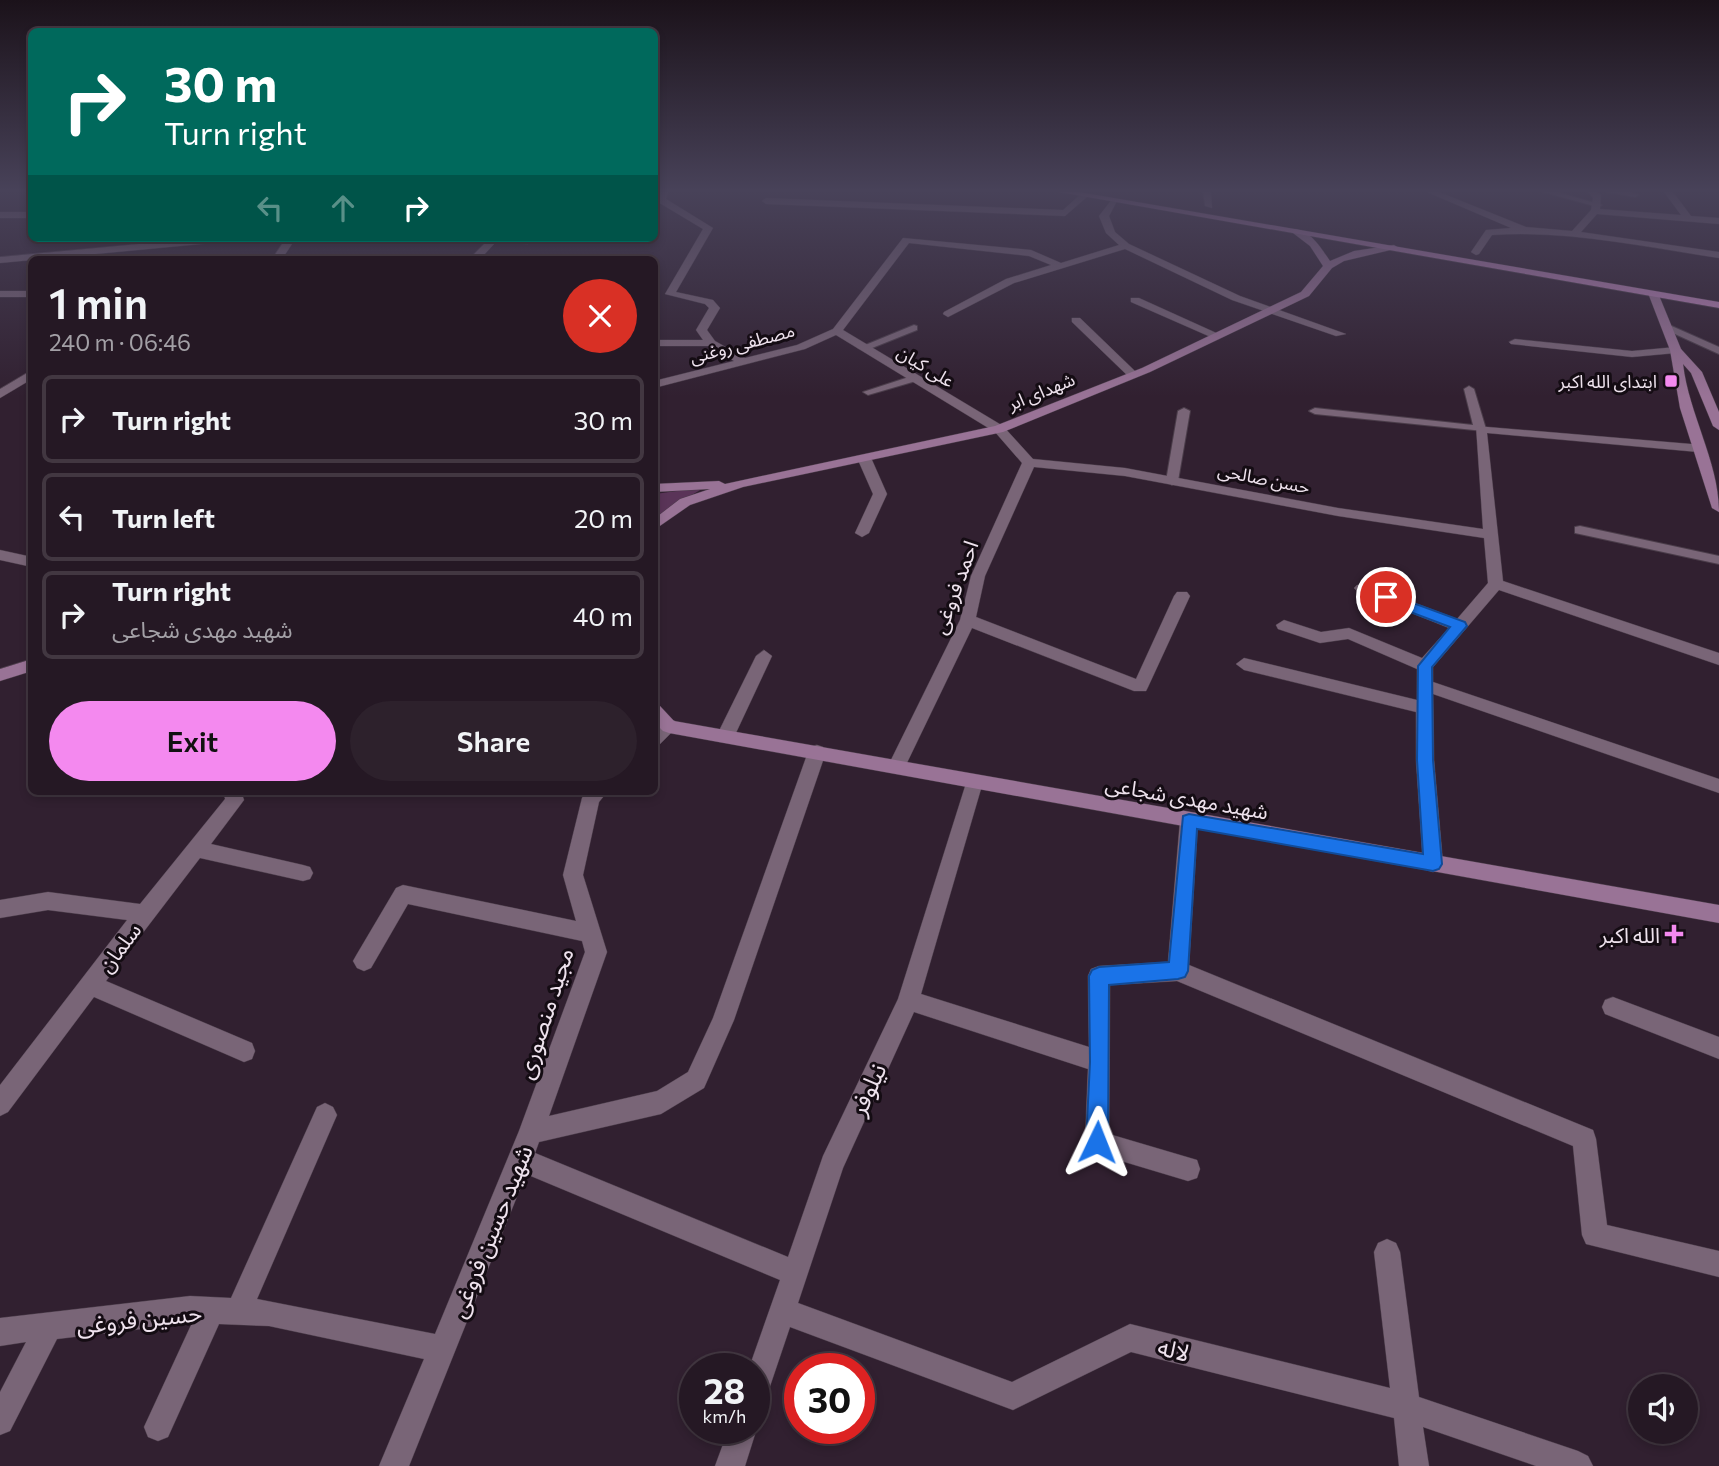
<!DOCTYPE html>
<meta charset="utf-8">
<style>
:root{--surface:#251824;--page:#2d212c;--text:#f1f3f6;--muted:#a3a0a6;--line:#423741;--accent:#f489ef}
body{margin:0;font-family:Commissioner,"Noto Sans Arabic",sans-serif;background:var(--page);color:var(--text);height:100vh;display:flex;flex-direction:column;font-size:26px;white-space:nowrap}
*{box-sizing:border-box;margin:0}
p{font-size:23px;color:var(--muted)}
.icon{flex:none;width:38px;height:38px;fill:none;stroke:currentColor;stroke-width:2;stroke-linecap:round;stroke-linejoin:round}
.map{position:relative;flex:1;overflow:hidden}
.side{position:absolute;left:28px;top:256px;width:630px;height:539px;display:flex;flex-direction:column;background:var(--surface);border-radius:10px;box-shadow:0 4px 10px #0003,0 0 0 2px var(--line)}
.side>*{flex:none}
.top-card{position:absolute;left:28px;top:28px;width:630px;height:214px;border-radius:10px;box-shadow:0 4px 10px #0003,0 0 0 2px var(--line);background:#00695c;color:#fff;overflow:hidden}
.tools{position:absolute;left:1628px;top:1374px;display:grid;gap:14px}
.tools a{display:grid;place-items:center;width:70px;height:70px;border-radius:50%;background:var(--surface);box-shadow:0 4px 10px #0003,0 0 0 2px var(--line);font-size:35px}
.speed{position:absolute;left:679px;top:1353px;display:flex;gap:14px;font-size:35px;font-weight:700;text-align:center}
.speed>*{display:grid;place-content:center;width:91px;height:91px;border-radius:50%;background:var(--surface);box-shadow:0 4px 10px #0003,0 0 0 2px var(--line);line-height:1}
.speed small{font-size:18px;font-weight:400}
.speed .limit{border:10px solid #d22;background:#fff;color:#111}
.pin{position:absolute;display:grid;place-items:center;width:60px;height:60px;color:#fff;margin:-30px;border:4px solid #fff;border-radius:50%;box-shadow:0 2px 7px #0007}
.me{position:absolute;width:77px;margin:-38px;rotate:2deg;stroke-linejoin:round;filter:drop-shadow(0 0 5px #0008)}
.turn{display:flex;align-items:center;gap:24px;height:147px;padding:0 21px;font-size:32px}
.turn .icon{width:91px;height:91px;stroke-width:2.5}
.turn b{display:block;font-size:49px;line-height:60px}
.lanes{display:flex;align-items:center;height:66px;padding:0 21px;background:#0003;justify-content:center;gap:35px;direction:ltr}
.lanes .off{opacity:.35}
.round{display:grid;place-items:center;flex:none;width:74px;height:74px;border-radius:37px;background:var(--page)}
.head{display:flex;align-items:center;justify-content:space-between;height:119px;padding:0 21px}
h1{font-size:42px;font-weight:600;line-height:52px}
.action{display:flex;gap:14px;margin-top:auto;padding:14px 21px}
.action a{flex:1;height:80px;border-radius:42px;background:var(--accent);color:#111;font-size:28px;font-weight:600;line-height:80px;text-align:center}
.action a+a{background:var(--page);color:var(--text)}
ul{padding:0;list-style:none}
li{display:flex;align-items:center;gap:21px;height:88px;margin:0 14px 10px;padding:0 7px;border:4px solid var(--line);border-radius:10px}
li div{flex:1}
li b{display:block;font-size:26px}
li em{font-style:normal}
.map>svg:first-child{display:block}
.green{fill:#5a3458}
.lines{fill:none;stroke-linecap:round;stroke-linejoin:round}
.lane-casing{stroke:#4b3d4a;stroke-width:2}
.street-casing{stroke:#4b3d4a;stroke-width:1}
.secondary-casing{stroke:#4b3d4a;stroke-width:1}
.primary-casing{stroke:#4b3d4a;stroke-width:1}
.lane{fill:#796577;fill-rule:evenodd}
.street{fill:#796577;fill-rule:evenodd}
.secondary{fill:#997396;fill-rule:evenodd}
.primary{fill:#b982b5;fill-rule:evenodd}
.route{fill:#1a73e8;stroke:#114b97;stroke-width:2}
.poi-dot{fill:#f489ef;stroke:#140c13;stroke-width:2.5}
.labels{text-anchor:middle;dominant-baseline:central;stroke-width:6;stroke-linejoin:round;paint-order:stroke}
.far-street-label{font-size:18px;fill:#eee2ed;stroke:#140c13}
.far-poi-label{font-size:18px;fill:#eee2ed;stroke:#140c13;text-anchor:end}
.street-label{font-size:21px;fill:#eee2ed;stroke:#140c13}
.poi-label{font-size:21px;fill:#eee2ed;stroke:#140c13;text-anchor:end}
.near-street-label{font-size:24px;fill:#eee2ed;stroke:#140c13}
</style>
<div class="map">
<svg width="1719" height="1466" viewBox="0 0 1719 1466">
<rect width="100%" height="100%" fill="#312030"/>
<polygon class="green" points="705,487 659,515 655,511 655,494"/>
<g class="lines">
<defs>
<g id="lane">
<polygon points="1543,192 1557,192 1602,205 1598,207"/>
<polygon points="1607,192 1630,192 1639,195 1635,197"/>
<polygon points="1667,324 1719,347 1719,354 1664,329 1662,327"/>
<polygon points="914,325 917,326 917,330 867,350 858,348"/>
<polygon points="912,376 916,377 916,381 868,395 863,392"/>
<polygon points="1469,386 1474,389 1486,429 1484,431 1315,414 1309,411 1315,408 1473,425 1464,389"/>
<polygon points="1184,408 1190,411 1178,481 1172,485 1166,481 1178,411"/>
<polygon points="1580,526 1719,556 1719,564 1575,533 1575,527"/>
</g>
<g id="street">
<polygon points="660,192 668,192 666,199 713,228 676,292 713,300 720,308 707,330 715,341 745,358 797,345 833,329 903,238 1031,250 1061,263 1119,245 1106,233 1099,216 1113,198 1117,201 1109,216 1115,232 1129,244 1240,296 1346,334 1336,336 1232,300 1125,249 1014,283 948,317 943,314 944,312 1006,279 1051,265 1029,256 909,243 843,330 1003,426 1033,459 1125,468 1338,508 1483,529 1476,426 1703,445 1704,448 1698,452 1487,433 1503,581 1719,653 1719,665 1499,590 1433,667 1433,682 1719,779 1719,793 1433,694 1434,760 1443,864 1440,870 1433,872 1426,870 1423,864 1416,760 1416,712 1244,670 1236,664 1244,658 1417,700 1417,669 1348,639 1320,643 1278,629 1276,625 1284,620 1321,632 1349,628 1422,658 1449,628 1357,591 1354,588 1357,585 1367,585 1457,619 1488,583 1484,538 1338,516 1125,476 1034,467 985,576 976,617 1136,679 1174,596 1177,592 1187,592 1190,596 1148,687 1146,691 1134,691 972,628 903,771 891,771 888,766 960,620 971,576 1022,463 995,432 836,335 805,349 654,388 654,381 734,361 709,346 654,346 654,340 703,340 696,330 709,308 705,304 665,294 703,229 658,202"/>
<polygon points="1203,192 1211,192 1212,208 1205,206"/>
<path d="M1427,192H1439L1526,227L1572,231L1591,210L1593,198L1588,192H1597L1601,195L1600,209L1681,215L1664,192H1673L1691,216L1719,218V224L1597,214L1581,232L1719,252V258C1644,247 1568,230 1492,235L1479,254L1476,255L1471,252L1486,230L1511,228Z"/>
<polygon points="1081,194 1088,196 1065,216 766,204 762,201 766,198 1063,210"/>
<rect x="0" y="212" width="32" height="6"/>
<polygon points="203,238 238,238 233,241 0,263 0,257"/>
<polygon points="286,238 296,238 282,259 272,259"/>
<polygon points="490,238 536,238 528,244 496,242 480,259 469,259"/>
<rect x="0" y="291" width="32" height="6"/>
<polygon points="1131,298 1139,298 1223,336 1213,338 1131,302"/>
<polygon points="1072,318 1080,318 1137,373 1137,377 1129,377 1072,322"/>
<polygon points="1515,339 1632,351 1676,347 1682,350 1676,353 1632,357 1511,344 1509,342"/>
<polygon points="32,370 32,379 0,398 0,389"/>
<polygon points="865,456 872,460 887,494 869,533 862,537 855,533 873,494 858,460"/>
<polygon points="0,550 32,557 32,567 0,560"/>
<polygon points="764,650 772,656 734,737 731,742 719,742 716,737 756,656"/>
<polygon points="669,719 675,721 678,726 660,744 654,746 654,729"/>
<polygon points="817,745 823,747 826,752 734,1020 704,1088 661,1114 539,1142 535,1153 788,1257 823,1156 898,999 968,777 974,775 980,777 983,782 921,994 1089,1047 1088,976 1091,969 1099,966 1168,962 1180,821 1182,816 1189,813 1196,816 1198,821 1189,965 1593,1130 1596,1139 1607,1225 1719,1251 1719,1277 1586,1244 1582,1235 1573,1146 1177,981 1110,985 1109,1134 1197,1160 1200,1169 1197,1178 1188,1181 1088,1151 1085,1142 1088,1069 914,1012 843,1168 798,1303 1012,1382 1130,1324 1390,1388 1374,1252 1378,1243 1387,1239 1396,1243 1400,1252 1419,1397 1578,1451 1588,1456 1593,1466 1536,1466 1423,1427 1429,1466 1399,1466 1394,1418 1131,1352 1013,1410 790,1327 764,1404 754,1408 754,1368 749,1368 780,1280 526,1174 409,1466 379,1466 424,1359 269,1326 219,1324 168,1437 158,1441 148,1437 144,1427 192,1323 57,1339 10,1431 0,1435 0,1392 26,1342 0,1346 0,1318 190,1296 231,1298 317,1107 325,1103 333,1107 337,1115 257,1299 435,1334 519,1131 585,952 582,941 408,904 371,968 364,971 357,968 353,961 357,954 396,888 403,885 576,921 563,875 582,798 586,791 608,791 599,802 583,875 607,952 549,1116 657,1091 688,1072 713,1018 808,752 811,747"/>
<polygon points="223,791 241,791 244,800 211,844 303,865 310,867 313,873 310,879 303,881 200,858 106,981 252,1043 255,1051 252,1059 244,1062 94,997 8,1112 0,1116 0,1085 127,920 48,910 0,918 0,900 48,892 140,904 225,799"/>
<polygon points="1613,997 1719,1037 1719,1059 1605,1014 1602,1007 1605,1000"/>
<polygon points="754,1420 757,1428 745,1466 715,1466 729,1428 754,1428"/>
</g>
<g id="secondary">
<path d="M1293,229C1310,229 1321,248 1330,261L1354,251L1394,245L1399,248L1344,261L1332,268L1309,296L1150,372L1003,432L743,487L690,505L654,530V519L680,499L710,489L654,492V484L719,481L725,484L995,426L1142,368L1301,292L1323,266L1310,246L1293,233Z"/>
<path d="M1649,291L1658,293L1681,349L1702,372L1719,412V430L1713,426L1691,373L1683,364C1689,415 1719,462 1719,512L1712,508L1680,408L1670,350L1648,293Z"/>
<polygon points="32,659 32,671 0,681 0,669"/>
<polygon points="654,704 660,706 674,721 725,730 1719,905 1719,923 669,733 663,731 654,722"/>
</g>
<polygon id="primary" points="1059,192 1079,192 1719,302 1719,308"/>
</defs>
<use href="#lane" class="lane-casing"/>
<use href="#street" class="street-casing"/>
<use href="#secondary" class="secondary-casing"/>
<use href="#primary" class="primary-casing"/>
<use href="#lane" class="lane"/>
<use href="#street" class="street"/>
<use href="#secondary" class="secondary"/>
<use href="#primary" class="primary"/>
</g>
<linearGradient id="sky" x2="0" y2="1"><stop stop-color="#1b121a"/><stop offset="0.48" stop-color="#484259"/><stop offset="1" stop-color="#484259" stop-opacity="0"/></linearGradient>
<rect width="1719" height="397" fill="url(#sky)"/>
<polygon class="route" points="1386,593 1465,622 1467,626 1432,667 1433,760 1442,864 1439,869 1433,871 1197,829 1188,971 1185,977 1178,979 1109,985 1108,1142 1105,1150 1097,1153 1090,1150 1086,1142 1090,1062 1089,976 1092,970 1099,967 1169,962 1183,816 1189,814 1423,854 1417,760 1418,666 1450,627 1381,601 1381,594"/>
<g class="poi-dot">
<rect x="1664" y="374" width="14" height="14" rx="3.5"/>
<path d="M1670.5 923.5h7v7h7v7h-7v7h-7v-7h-7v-7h7z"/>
</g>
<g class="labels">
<g class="far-street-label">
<text transform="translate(742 343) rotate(-15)">مصطفی روغنی</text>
<text transform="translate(926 366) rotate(31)">علی کیان</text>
<text transform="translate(1041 391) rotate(-22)">شهدای ابر</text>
<text transform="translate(1264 478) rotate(11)">حسن صالحی</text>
</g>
<g class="far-poi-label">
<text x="1657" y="381">ابتدای الله اکبر</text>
</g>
<g class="street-label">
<text transform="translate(954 587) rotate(-70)">احمد فروغی</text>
<text transform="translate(1187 797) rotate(10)">شهید مهدی شجاعی</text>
<text transform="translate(119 947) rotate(-53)">سلمان</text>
</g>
<g class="poi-label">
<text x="1660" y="934">الله اکبر</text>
</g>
<g class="near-street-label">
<text transform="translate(544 1013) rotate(-72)">مجید منصوری</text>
<text transform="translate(867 1089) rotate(-65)">نیلوفر</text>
<text transform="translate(490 1231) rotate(-68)">شهید حسین فروغی</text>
<text transform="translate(139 1318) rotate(-6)">حسین فروغی</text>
<text transform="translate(1174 1349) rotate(14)">لاله</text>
</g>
</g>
</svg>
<div class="tools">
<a><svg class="icon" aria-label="sound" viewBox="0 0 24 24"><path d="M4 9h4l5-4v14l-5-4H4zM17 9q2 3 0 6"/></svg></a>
</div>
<div class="speed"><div>28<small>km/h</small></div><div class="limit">30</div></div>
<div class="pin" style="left:1386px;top:597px;background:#d93025"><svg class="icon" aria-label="arrive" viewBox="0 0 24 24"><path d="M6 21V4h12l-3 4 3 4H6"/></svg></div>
<svg class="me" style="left:1097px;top:1142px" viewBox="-20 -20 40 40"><path d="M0-17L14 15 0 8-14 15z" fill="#1a73e8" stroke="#fff" stroke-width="4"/></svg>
<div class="top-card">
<div class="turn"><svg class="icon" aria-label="right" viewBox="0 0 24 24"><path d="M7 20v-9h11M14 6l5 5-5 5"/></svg><div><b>30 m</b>Turn right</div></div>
<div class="lanes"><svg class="icon off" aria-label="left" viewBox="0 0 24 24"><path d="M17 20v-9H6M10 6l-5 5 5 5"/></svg><svg class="icon off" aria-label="ahead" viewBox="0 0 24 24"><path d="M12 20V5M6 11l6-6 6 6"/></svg><svg class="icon" aria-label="right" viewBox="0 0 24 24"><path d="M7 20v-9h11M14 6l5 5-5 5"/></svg></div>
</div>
<section class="side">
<div class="head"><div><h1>1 min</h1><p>240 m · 06:46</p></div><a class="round" style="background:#d93025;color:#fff"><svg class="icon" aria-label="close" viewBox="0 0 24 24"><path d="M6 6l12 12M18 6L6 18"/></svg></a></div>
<ul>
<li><svg class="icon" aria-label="right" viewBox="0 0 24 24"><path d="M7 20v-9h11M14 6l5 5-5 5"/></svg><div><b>Turn right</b></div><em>30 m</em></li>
<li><svg class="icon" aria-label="left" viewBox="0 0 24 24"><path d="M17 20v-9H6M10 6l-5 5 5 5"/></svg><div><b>Turn left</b></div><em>20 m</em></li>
<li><svg class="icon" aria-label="right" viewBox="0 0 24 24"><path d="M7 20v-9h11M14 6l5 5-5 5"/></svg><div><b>Turn right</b><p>شهید مهدی شجاعی</p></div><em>40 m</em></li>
</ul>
<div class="action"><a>Exit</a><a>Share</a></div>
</section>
</div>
